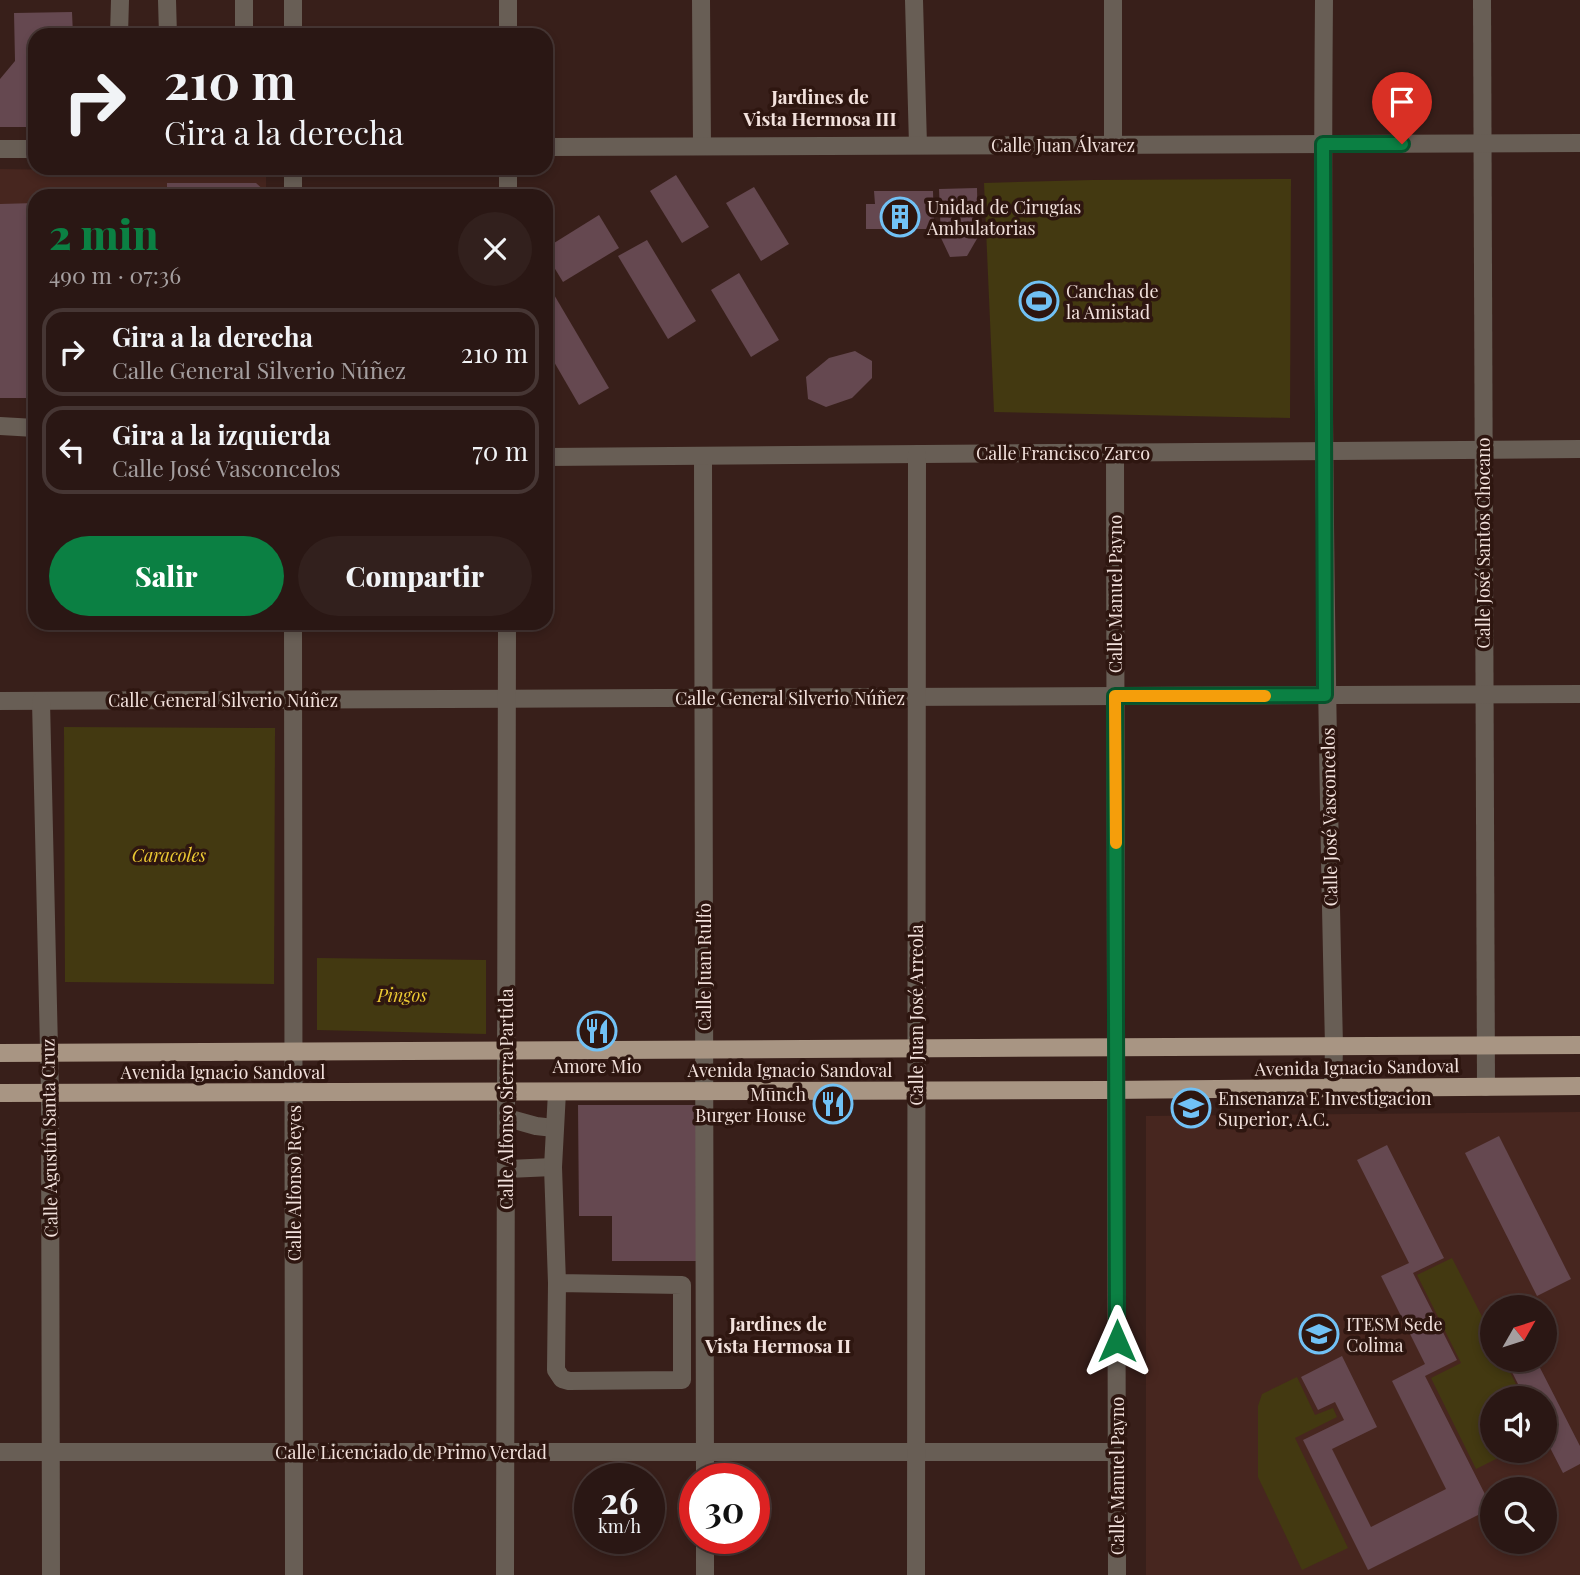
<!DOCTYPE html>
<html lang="es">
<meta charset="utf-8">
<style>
:root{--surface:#2a1714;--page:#32201d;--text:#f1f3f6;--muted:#a59fa0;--line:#463634;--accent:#0b8043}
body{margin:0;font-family:"Playfair Display",serif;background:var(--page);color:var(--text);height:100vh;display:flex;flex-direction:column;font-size:26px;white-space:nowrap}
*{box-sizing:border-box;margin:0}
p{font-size:23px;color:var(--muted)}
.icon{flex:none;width:38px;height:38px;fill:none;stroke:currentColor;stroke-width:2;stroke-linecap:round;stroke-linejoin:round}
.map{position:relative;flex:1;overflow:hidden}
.panel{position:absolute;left:28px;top:189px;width:525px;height:441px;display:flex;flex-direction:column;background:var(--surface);border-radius:21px;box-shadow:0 4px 10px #0003,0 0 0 2px var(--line)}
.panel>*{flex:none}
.guide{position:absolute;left:28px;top:28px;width:525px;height:147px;border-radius:21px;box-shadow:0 4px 10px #0003,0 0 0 2px var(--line);background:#2a1714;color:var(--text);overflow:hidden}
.needle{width:46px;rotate:51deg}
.fabs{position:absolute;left:1480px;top:1295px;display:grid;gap:14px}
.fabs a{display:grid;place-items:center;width:77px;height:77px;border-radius:50%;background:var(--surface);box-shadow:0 4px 10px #0003,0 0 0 2px var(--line);font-size:35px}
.speed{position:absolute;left:574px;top:1463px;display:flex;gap:14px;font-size:35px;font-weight:700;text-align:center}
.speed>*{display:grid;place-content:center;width:91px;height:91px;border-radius:50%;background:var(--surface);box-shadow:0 4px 10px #0003,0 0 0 2px var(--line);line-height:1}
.speed small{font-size:18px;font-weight:400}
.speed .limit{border:10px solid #d22;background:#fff;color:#111}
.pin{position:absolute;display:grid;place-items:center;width:60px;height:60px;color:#fff;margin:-72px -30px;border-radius:50% 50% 50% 0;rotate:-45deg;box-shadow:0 0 7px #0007}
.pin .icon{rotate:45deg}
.me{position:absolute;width:77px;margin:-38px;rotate:0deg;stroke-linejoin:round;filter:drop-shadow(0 0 5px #0008)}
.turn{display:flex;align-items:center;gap:24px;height:147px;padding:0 21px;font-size:32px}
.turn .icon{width:91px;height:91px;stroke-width:2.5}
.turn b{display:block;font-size:49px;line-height:60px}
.round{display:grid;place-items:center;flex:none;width:74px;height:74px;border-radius:37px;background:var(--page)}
.overview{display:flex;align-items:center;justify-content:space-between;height:119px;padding:0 21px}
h1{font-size:42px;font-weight:800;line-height:52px;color:var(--accent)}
.action{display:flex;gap:14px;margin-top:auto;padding:14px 21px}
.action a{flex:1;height:80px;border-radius:42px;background:var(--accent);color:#fff;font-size:28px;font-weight:800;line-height:80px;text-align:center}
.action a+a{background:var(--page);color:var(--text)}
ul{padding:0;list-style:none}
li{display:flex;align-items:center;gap:21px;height:88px;margin:0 14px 10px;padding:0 7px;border:4px solid var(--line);border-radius:21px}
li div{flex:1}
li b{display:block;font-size:26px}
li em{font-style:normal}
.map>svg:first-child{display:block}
.built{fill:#47261f;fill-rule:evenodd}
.green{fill:#433911}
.building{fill:#654850}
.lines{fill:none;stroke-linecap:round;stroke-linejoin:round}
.minor{stroke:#685e55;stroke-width:18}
.major{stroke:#a89583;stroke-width:18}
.route-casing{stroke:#07532c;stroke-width:18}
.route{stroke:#0b8043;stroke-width:12}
.slow{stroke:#f59e0b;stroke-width:12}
.labels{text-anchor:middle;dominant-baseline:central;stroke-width:7;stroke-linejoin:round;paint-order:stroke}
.street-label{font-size:18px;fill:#f2e1dc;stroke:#2e1610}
.poi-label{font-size:18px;fill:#f2e1dc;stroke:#2e1610;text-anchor:start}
.park-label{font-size:18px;font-style:italic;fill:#ecc933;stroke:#2e1610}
.neighbourhood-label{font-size:19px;font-weight:bold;fill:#f2e1dc;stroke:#2e1610}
</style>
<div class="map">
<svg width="1580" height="1575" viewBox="0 0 1580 1575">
<rect width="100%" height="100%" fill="#381f1a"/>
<g class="built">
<polygon points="0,169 266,173 266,196 35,196 35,398 0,398"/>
<path d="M1580,1112V1575H1146V1116ZM1493,1307H1545V1360H1493ZM1493,1398H1545V1451H1493ZM1493,1489H1545V1542H1493Z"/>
</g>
<g class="green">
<polygon points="1291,179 1290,418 994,412 984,183 1092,180"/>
<polygon points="64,727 275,728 274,984 65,982"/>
<polygon points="317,958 486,960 486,1034 317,1030"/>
<polygon points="1452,1258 1493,1338 1493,1360 1504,1360 1523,1398 1493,1398 1493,1451 1512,1451 1476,1469 1431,1378 1461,1363 1417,1275"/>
<polygon points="1297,1377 1315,1415 1333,1408 1337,1417 1295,1438 1348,1548 1302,1570 1258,1477 1258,1406 1262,1394"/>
</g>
<g class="building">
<polygon points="72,12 73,35 35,35 35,55 32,61 35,61 35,127 0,127 0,79 15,61 14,13"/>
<polygon points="676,175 709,227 682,243 650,191"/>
<polygon points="167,183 256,183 266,192 266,196 167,196"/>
<polygon points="754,187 789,244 761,261 726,203"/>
<polygon points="977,188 978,237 967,256 950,257 941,238 939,189"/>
<polygon points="874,191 933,191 934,229 910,229 910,233 895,233 896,229 866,229 866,204 875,204"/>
<polygon points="35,203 35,398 0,398 0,204"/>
<polygon points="599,215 619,248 563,282 546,254 546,248"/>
<polygon points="647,240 696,321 668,339 618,256"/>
<polygon points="739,273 779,340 751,357 711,290"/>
<polygon points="553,293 609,388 579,405 546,348 546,297"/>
<polygon points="855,351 872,361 872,378 852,398 826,407 808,399 806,377 829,358"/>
<polygon points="578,1105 698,1105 700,1261 612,1261 612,1216 579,1216"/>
<polygon points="1499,1136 1571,1279 1537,1296 1465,1153"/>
<polygon points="1387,1145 1444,1258 1413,1273 1457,1360 1425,1376 1492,1508 1368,1570 1303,1440 1344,1420 1335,1402 1318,1410 1301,1377 1342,1356 1377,1427 1332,1449 1371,1527 1446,1489 1392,1381 1425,1364 1381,1276 1409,1263 1357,1160"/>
<polygon points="1506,1360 1536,1360 1580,1446 1580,1464 1563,1473 1545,1438 1545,1398 1525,1398"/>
</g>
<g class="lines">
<g class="minor">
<polyline points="167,0 168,35"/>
<polyline points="244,0 244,35"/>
<polyline points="293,0 293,35"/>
<polyline points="701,0 702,146"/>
<polyline points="914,0 918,145"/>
<polyline points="1113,0 1113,145"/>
<path d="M1324,0C1321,349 1326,698 1334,1046L1333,1088"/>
<polyline points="1482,0 1486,1087"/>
<polyline points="119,35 120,0"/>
<polyline points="508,35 508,0"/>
<polyline points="546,147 1580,143"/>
<polyline points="0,149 35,149"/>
<polyline points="293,196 293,168"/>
<polyline points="508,196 508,168"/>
<polyline points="0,426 35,428"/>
<polyline points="1115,453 1117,1575"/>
<polyline points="703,456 705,1479"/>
<polyline points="546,457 1580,449"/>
<polyline points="293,623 294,1575"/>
<polyline points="0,701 1580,694"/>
<polyline points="41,701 50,1093 51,1575"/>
<polyline points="507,1118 536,1126 554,1128"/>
<polyline points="506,1169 553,1167"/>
<polyline points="557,1283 682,1285 682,1380 569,1381 562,1379 556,1370 557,1283 553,1167 557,1092"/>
<polyline points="0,1452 1117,1452"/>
<polyline points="705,1538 705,1575"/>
<polyline points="505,1575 507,623"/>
<polyline points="916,1575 917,454"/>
</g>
<g class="major">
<polyline points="0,1053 1580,1045"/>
<polyline points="0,1093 1106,1090 1580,1086"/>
</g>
</g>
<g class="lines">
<defs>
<polyline id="route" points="1117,1341 1115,696 1325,695 1323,144 1402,144"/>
</defs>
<use href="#route" class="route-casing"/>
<use href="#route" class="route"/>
<polyline class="slow" points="1116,843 1115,696 1265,696"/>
</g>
<defs>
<symbol id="building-ring" viewBox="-11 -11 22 22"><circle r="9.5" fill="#2e1610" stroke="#71c1f5" stroke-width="1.5"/><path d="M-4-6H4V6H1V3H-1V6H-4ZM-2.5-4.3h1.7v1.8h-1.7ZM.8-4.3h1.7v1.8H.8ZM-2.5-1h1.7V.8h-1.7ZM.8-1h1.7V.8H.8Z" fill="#71c1f5"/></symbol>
<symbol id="stadium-ring" viewBox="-11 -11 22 22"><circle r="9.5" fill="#2e1610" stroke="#71c1f5" stroke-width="1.5"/><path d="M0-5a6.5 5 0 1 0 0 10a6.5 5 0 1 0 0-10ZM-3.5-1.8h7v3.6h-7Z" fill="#71c1f5"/></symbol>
<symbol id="restaurant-ring" viewBox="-11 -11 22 22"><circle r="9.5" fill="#2e1610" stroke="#71c1f5" stroke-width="1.5"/><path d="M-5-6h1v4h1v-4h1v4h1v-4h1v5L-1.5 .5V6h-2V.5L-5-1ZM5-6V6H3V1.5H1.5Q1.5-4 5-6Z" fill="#71c1f5"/></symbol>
<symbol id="university-ring" viewBox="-11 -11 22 22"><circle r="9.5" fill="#2e1610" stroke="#71c1f5" stroke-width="1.5"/><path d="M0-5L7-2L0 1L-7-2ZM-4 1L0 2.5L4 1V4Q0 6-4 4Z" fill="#71c1f5"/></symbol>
<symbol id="school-ring" viewBox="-11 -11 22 22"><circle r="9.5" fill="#2e1610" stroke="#71c1f5" stroke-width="1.5"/><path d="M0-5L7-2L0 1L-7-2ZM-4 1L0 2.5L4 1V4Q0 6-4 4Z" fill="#71c1f5"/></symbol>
</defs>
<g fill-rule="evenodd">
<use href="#building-ring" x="878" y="195" width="44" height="44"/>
<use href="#stadium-ring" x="1017" y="279" width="44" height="44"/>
<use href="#restaurant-ring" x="575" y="1009" width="44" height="44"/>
<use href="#restaurant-ring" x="811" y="1082" width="44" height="44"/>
<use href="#university-ring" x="1169" y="1086" width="44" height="44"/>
<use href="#school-ring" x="1297" y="1312" width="44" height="44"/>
</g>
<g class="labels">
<g class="street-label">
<text x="1063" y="145">Calle Juan Álvarez</text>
<text x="1063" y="453">Calle Francisco Zarco</text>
<text transform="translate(1483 543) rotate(-90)">Calle José Santos Chocano</text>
<text transform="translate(1115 594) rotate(-90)">Calle Manuel Payno</text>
<text x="790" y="698">Calle General Silverio Núñez</text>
<text x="223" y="700">Calle General Silverio Núñez</text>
<text transform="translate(1329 817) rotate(-91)">Calle José Vasconcelos</text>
<text transform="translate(704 967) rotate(-90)">Calle Juan Rulfo</text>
<text transform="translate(916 1015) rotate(-90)">Calle Juan José Arreola</text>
<text transform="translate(1357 1067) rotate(-1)">Avenida Ignacio Sandoval</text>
<text x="790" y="1070">Avenida Ignacio Sandoval</text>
<text x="223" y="1072">Avenida Ignacio Sandoval</text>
<text transform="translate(506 1099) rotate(-90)">Calle Alfonso Sierra Partida</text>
<text transform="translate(49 1138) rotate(-91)">Calle Agustín Santa Cruz</text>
<text transform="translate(294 1183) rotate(-90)">Calle Alfonso Reyes</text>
<text x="411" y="1452">Calle Licenciado de Primo Verdad</text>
<text transform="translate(1117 1476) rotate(-90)">Calle Manuel Payno</text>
</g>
<g class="poi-label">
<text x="927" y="207">Unidad de Cirugías<tspan x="927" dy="21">Ambulatorias</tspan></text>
<text x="1066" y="291">Canchas de<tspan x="1066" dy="21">la Amistad</tspan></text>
<text x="597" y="1066" text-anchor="middle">Amore Mio</text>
<text x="806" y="1094" text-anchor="end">Mūnch<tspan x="806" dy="21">Burger House</tspan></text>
<text x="1218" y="1098">Ensenanza E Investigacion<tspan x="1218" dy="21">Superior, A.C.</tspan></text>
<text x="1346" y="1324">ITESM Sede<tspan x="1346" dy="21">Colima</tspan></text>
</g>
<g class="park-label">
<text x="169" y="855">Caracoles</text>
<text x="402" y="995">Pingos</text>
</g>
<g class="neighbourhood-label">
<text x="820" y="96">Jardines de<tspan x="820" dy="22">Vista Hermosa III</tspan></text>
<text x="778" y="1323">Jardines de<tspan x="778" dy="22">Vista Hermosa II</tspan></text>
</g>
</g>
</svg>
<div class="fabs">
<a><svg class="needle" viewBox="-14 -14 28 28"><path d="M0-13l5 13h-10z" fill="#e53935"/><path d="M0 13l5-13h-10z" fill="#a59fa0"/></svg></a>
<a><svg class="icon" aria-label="sound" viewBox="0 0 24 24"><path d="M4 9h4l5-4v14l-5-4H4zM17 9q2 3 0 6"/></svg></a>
<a><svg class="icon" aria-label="search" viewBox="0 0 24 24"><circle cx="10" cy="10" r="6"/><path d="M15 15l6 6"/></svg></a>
</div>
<div class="speed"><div>26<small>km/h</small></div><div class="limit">30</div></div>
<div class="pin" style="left:1402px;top:144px;background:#d93025"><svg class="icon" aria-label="arrive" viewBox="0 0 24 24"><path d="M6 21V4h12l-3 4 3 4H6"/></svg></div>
<svg class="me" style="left:1117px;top:1341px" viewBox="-20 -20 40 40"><path d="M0-17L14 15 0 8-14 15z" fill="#0b8043" stroke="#fff" stroke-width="4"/></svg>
<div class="guide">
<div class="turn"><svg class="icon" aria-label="right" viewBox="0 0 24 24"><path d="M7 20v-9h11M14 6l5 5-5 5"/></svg><div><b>210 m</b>Gira a la derecha</div></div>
</div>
<section class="panel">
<div class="overview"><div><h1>2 min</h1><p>490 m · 07:36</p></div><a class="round"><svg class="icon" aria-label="close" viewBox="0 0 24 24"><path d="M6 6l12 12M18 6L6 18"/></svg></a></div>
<ul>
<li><svg class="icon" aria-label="right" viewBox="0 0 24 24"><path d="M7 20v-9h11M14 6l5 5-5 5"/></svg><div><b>Gira a la derecha</b><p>Calle General Silverio Núñez</p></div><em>210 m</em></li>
<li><svg class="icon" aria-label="left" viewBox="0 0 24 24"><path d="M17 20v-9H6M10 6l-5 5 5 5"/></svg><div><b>Gira a la izquierda</b><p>Calle José Vasconcelos</p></div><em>70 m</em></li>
</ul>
<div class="action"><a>Salir</a><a>Compartir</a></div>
</section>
</div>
